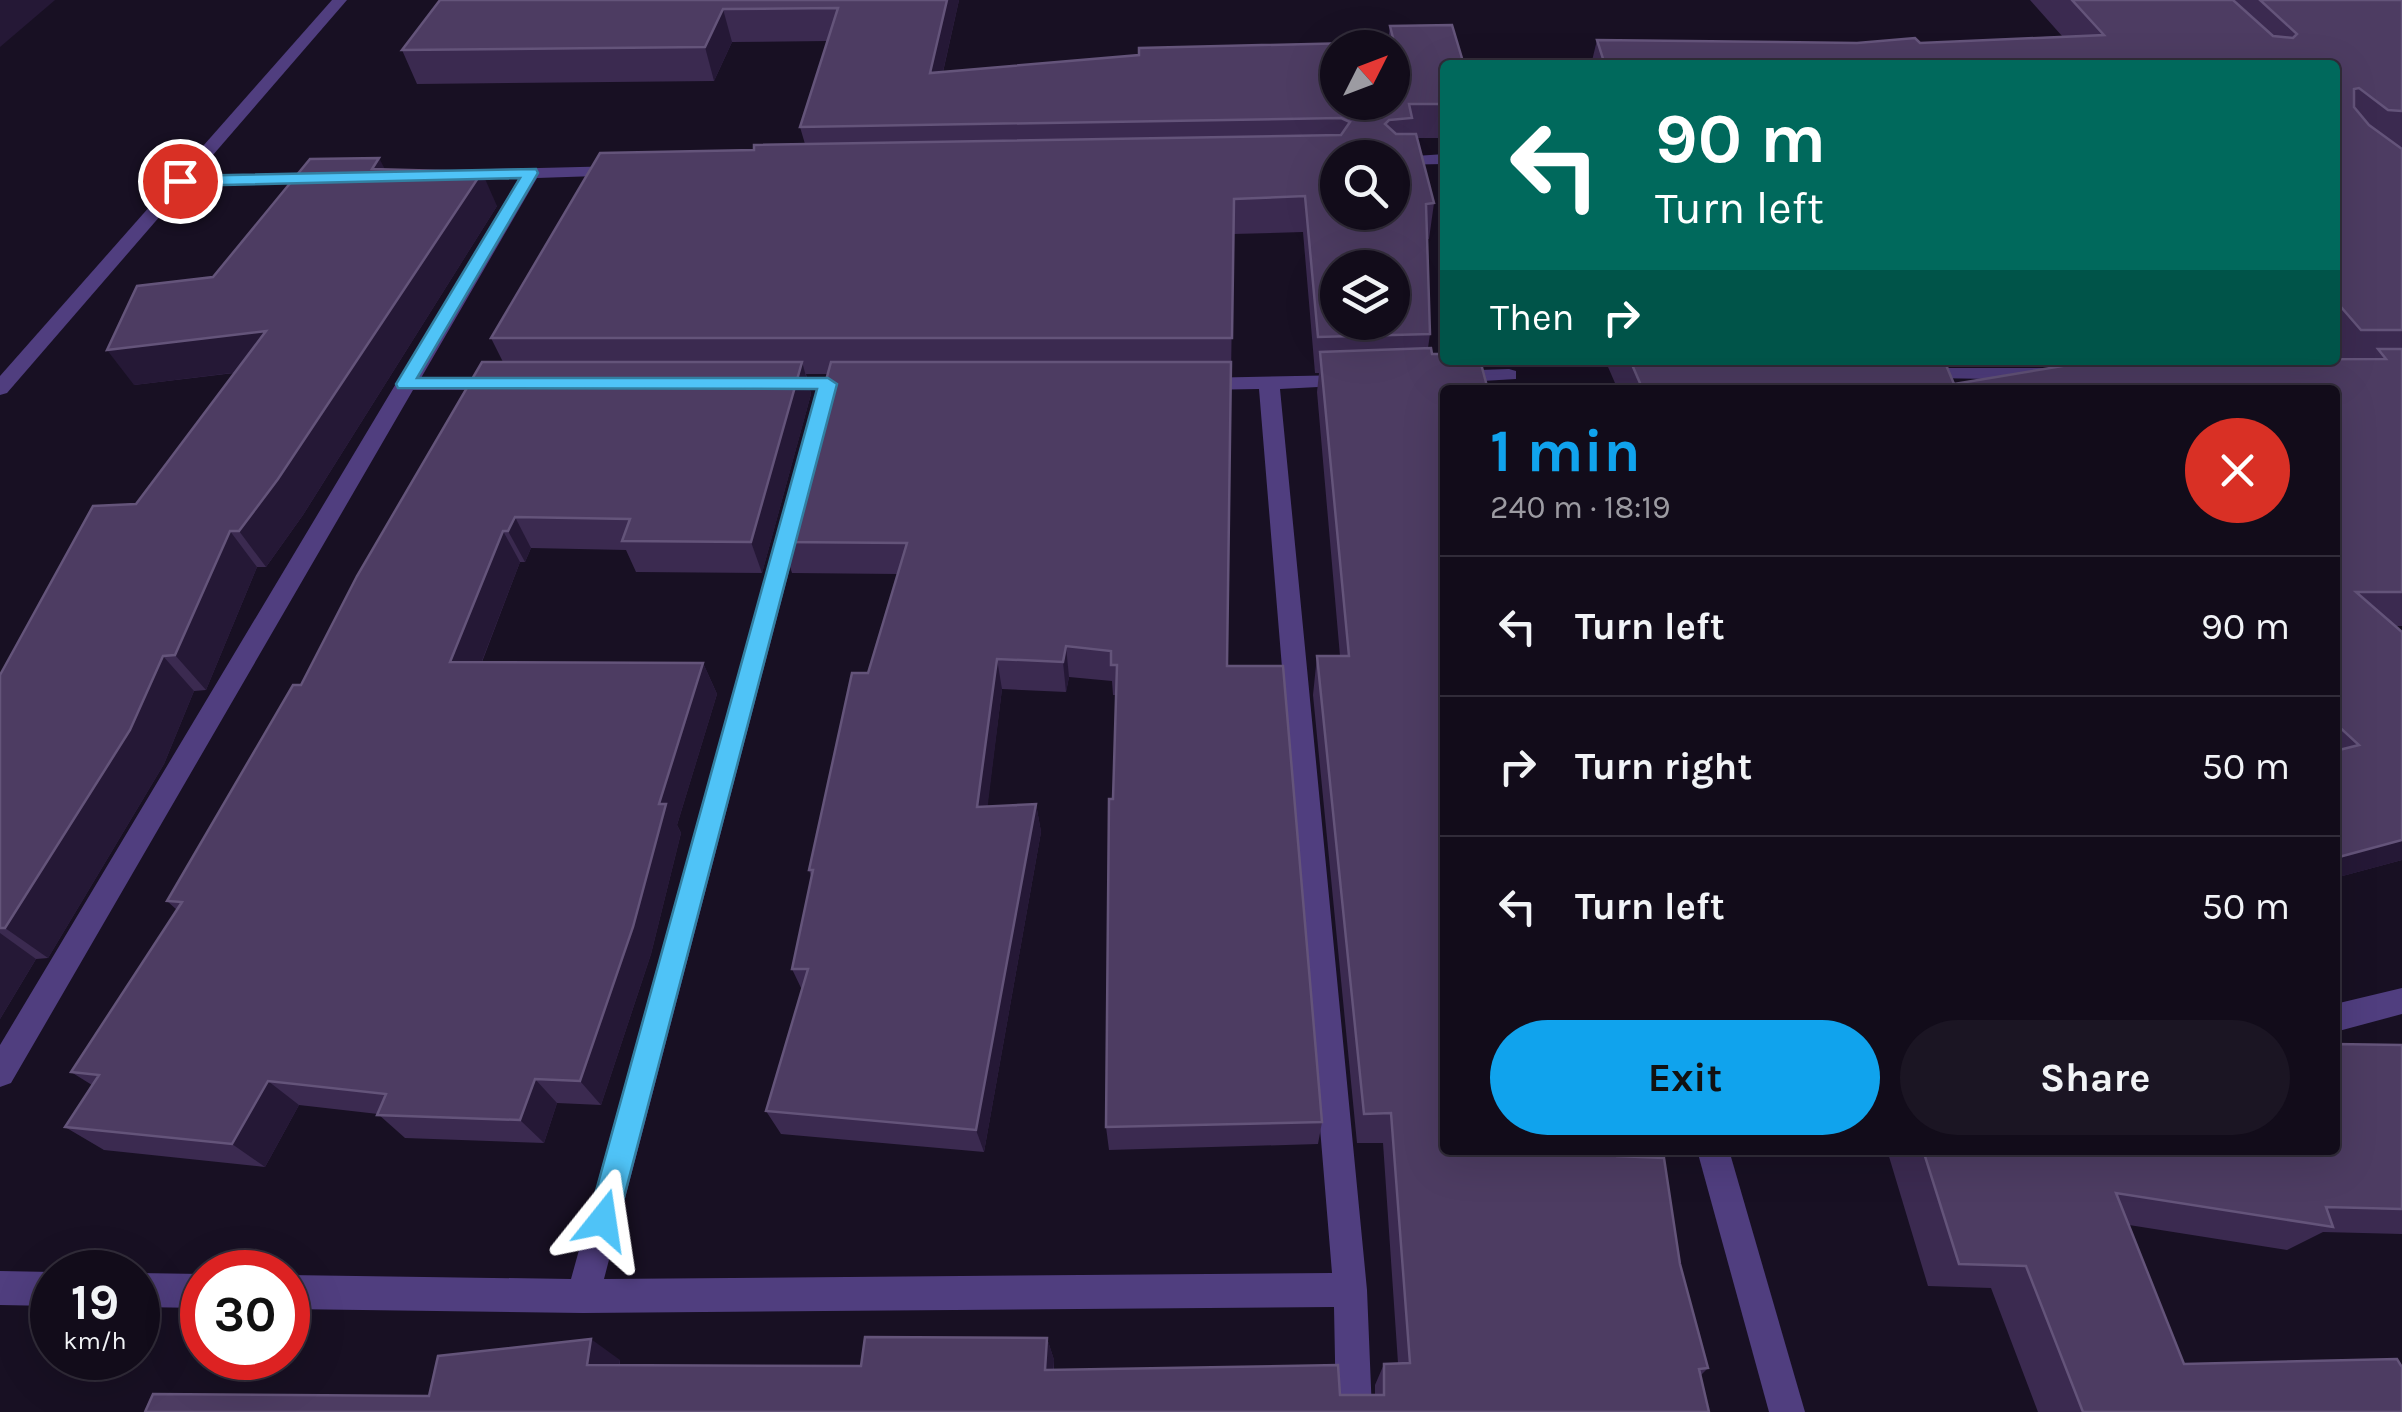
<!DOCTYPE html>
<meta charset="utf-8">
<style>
:root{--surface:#120c1a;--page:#1b1523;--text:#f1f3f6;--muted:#9c9ba2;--line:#312c39;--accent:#10a3ed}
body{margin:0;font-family:Karla,sans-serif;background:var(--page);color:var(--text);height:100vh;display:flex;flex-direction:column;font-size:38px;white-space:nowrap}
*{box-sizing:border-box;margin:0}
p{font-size:32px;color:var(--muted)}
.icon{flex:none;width:55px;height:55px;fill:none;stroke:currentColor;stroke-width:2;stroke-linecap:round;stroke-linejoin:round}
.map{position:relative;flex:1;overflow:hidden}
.drawer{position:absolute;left:1440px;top:385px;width:900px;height:770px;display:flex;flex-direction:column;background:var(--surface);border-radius:10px;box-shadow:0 10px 40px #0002,0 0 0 2px var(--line)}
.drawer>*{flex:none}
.top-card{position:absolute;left:1440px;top:60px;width:900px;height:305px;border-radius:10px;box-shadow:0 10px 40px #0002,0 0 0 2px var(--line);background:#00695c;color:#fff;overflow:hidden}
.needle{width:65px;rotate:48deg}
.tools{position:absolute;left:1320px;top:30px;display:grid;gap:20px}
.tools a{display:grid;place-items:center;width:90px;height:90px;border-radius:50%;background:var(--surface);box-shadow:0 10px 40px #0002,0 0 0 2px var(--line);font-size:50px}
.speed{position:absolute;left:30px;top:1250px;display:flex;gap:20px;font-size:50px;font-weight:700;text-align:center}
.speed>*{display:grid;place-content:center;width:130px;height:130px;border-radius:50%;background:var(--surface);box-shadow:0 10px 40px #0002,0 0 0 2px var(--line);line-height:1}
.speed small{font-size:25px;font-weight:400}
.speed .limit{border:15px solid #d22;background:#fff;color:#111}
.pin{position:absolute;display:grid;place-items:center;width:85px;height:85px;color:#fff;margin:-42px;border:5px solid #fff;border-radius:50%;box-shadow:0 2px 10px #0007}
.me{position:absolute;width:110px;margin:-55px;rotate:15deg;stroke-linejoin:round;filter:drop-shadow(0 0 8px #0008)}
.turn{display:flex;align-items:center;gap:35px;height:210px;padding:0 50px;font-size:45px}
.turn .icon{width:130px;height:130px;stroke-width:2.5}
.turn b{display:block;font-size:70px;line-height:85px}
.then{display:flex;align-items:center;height:95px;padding:0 50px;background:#0003;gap:20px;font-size:38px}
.round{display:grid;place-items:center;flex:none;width:105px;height:105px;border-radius:52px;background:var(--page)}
.summary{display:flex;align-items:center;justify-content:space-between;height:170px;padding:0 50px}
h1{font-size:60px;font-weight:700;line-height:75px;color:var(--accent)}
.primary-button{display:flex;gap:20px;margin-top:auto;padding:20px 50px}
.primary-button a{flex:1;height:115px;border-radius:60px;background:var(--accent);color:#111;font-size:40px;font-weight:700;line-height:115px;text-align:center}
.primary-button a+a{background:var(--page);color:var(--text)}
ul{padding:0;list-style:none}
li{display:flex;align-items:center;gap:30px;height:140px;padding:0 50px;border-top:2px solid var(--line)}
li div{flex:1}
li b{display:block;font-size:38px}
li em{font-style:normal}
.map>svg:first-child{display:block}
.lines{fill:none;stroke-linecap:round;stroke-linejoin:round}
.minor{fill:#503e7f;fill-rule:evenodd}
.tertiary{fill:#503e7f;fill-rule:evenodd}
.wall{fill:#3b2a50}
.shaded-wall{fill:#251836}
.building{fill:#4d3c62;stroke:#64547a;stroke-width:2.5;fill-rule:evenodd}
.route{fill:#4fc3f7;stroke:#337fa1;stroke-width:2.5}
</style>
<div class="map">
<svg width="2402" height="1412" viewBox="0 0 2402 1412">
<rect width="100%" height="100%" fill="#181023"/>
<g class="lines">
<g class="minor">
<polygon points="1445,154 1445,164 1392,165 1392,158 1385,158"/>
<polygon points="621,166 629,171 627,175 537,178 421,378 499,378 509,384 499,390 413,390 11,1083 0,1087 0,1045 519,178 451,180 443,175 451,170"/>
<polygon points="326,173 335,178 332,182 181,186 172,181 181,176"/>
<polygon points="1939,368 2044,368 2054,374 2044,380 1932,378 1932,370"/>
<polygon points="1509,369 1516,371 1516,379 1449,383 1439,377 1449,371"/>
<polygon points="1349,375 1356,377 1356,385 1280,389 1367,1290 1372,1412 1336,1412 1334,1307 583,1313 288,1309 288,1275 571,1279 782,514 793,506 804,514 604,1279 1332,1273 1259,389 1199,390 1189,384 1199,378"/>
<polygon points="774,378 859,378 869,384 859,390 767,388 767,380"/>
<polygon points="2402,988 2402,1014 2335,1032 2335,1004"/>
<polygon points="1697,1150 1729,1150 1805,1412 1769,1412"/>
<polygon points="0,1271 53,1272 52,1306 0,1305"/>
<polygon points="138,1273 202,1274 202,1308 138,1307"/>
</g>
<polygon class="tertiary" points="332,0 347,0 7,393 0,395 0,376"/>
</g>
<g class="wall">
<polygon points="440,0 959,0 943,72 1388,42 1390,26 1445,65 1445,138 1417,138 1434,203 1429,239 1427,239 1430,334 1428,348 1445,390 1445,1150 1617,1156 1680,1264 1708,1368 1701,1375 1709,1412 429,1396 620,1360 620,1365 861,1366 1047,1338 1054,1360 1054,1370 1340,1395 1375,1395 1375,1385 1384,1364 1398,1363 1383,1143 1357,1143 1313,695 1317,656 1340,656 1317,392 1319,373 1315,373 1303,232 1233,234 1227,666 1322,1122 1318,1144 1109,1150 1106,1127 1116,695 1113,695 1112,681 1069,677 1066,692 1002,689 987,807 1036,804 1041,832 984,1152 781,1134 766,1111 802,990 792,969 811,876 809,870 898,574 792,573 782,542 828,374 806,374 811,394 762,573 636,572 626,550 531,548 525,562 520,562 482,662 703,663 717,694 677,825 681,833 651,954 601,1105 557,1103 544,1143 405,1138 378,1114 299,1105 265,1167 104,1150 65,1127 92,1085 71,1072 177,910 167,901 503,362 491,338 754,150 805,144 800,127 828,41 732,42 714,81 417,84 402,50"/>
<polygon points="2030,0 2402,0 2402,626 2396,626 2402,632 2402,860 2335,878 2335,390 1618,390 1605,360 1944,360 1954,384 2335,360 2335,65 1591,65 1597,40 1920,43 2062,36"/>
<polygon points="385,169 497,206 303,515 266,567 257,567 206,690 194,691 164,764 48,958 36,959 0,1019 0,675 136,504 234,373 134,385"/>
<polygon points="2402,1045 2402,1234 2323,1232 2287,1250 2129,1225 2184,1364 2402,1412 2038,1412 1991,1288 1928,1286 1887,1150 2335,1150"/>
</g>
<g class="shaded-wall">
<polygon points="0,0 55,0 0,47"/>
<polygon points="947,0 959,0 935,107 930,73"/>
<polygon points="723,9 732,42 714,81 705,47"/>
<polygon points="379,158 397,192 372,169"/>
<polygon points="482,172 497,206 303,515 266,567 239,531"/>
<polygon points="266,331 289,366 134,385 107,350"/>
<polygon points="802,362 811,394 762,573 751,542"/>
<polygon points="515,517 531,548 525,562 508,531"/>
<polygon points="230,531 257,567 206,690 175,655"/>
<polygon points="503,531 520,562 470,692 450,662"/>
<polygon points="1066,646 1069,677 1066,692 1063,662"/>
<polygon points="163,656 194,691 164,764 48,958 5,928"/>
<polygon points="997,659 1002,689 984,836 977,807"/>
<polygon points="703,663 717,694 677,825 681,833 651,954 601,1105 580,1081 659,804"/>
<polygon points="1036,804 1041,832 984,1152 976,1130"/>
<polygon points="2402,840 2402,860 2335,878 2335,863 2344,856"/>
<polygon points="0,933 36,959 0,1019"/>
<polygon points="535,1079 557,1103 544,1143 520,1120"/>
<polygon points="268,1081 299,1105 265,1167 232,1144"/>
<polygon points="1047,1338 1054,1360 1052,1391 1045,1370"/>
<polygon points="591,1339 620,1360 617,1386 587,1365"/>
</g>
<g class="building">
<path d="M440,0H947L930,73L1139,55V48L1394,42L1390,26L1452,25L1464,65H1445V104H1409L1412,118L1389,120L1385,124L1396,134H1416L1434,203L1426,204L1430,334L1318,337L1305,196L1234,199L1232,338H491L600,153L754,150V145L1341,135L1350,122L1341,118L800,127L838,8L723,9L705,47L402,50ZM1338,48H1392V102H1338ZM1338,158H1392V212H1338ZM1338,268H1392V322H1338Z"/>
<polygon points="2072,0 2233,0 2273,36 2293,38 2297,34 2260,0 2402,0 2402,111 2388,110 2359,88 2354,89 2354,107 2369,125 2402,149 2402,330 2361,330 2335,300 2335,65 1605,65 1597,40 1857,43 1915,38 1920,43 2104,35"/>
<polygon points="379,158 372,169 482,172 278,479 239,531 230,531 175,655 163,656 130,730 5,928 0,928 0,675 93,506 136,504 266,331 107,350 137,286 213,277 310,159"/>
<polygon points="1431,348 1432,354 1445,354 1445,360 1480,360 1488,390 1445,390 1445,1150 1616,1150 1617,1156 1664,1158 1680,1264 1708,1368 1699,1369 1709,1412 145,1412 153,1394 429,1396 438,1356 591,1339 587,1365 861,1366 865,1337 1047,1338 1045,1370 1338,1365 1340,1395 1384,1395 1384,1364 1410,1363 1391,1113 1364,1114 1317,656 1349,656 1320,352"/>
<polygon points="2378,349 2402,349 2402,592 2356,592 2402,632 2402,840 2335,858 2335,751 2359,745 2335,723 2335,390 1643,390 1630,360 1944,360 1954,384 2099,360 2386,359"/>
<polygon points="482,362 802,362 751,542 622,541 630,519 515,517 508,531 503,531 450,662 703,663 659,804 666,804 633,927 580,1081 535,1079 520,1120 377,1115 386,1094 268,1081 232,1144 65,1127 99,1075 71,1072 182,902 167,901 293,685 301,685 357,576"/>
<polygon points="831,362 1231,362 1227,666 1283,666 1322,1122 1106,1127 1109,799 1113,799 1117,665 1111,665 1111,651 1066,646 1063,662 997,659 977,807 1036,804 976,1130 766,1111 808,969 792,969 813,870 809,870 852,673 868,673 907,543 782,542"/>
<polygon points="2335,1044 2402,1045 2402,1209 2326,1207 2333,1227 2116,1193 2184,1364 2397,1359 2402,1367 2402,1412 2083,1412 2026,1266 1959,1264 1923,1150 2335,1150"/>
</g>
<polygon class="route" points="536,169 538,173 417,378 828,378 837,384 618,1220 614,1230 603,1235 593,1230 588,1220 817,389 398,388 396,384 520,178 180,186 173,181 180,176"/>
</svg>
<div class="tools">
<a><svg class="needle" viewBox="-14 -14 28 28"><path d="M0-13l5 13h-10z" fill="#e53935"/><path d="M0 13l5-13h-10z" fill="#9c9ba2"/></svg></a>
<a><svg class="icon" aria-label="search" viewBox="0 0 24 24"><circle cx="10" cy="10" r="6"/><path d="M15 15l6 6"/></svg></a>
<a><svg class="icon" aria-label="layers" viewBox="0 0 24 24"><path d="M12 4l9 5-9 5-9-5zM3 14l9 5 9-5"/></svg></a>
</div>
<div class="speed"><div>19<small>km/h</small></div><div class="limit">30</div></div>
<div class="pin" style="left:180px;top:181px;background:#d93025"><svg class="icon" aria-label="arrive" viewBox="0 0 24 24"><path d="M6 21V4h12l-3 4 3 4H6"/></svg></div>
<svg class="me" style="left:603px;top:1220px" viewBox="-20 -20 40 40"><path d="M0-17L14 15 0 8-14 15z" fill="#4fc3f7" stroke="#fff" stroke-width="4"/></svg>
<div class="top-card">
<div class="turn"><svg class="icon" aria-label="left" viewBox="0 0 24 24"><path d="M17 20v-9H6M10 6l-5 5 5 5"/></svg><div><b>90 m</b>Turn left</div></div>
<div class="then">Then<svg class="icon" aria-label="right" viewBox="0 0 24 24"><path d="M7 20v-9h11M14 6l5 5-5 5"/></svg></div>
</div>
<section class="drawer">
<div class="summary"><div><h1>1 min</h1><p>240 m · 18:19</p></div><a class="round" style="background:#d93025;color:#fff"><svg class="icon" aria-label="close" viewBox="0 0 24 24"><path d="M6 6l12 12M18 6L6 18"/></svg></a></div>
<ul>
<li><svg class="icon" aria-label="left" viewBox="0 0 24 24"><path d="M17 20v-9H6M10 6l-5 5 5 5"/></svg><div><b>Turn left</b></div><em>90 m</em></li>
<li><svg class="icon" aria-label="right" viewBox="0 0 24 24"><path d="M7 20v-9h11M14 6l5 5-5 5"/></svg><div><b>Turn right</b></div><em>50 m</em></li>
<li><svg class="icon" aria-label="left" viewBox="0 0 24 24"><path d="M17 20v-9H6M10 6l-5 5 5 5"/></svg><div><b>Turn left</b></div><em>50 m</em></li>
</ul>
<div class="primary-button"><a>Exit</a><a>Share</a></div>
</section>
</div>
